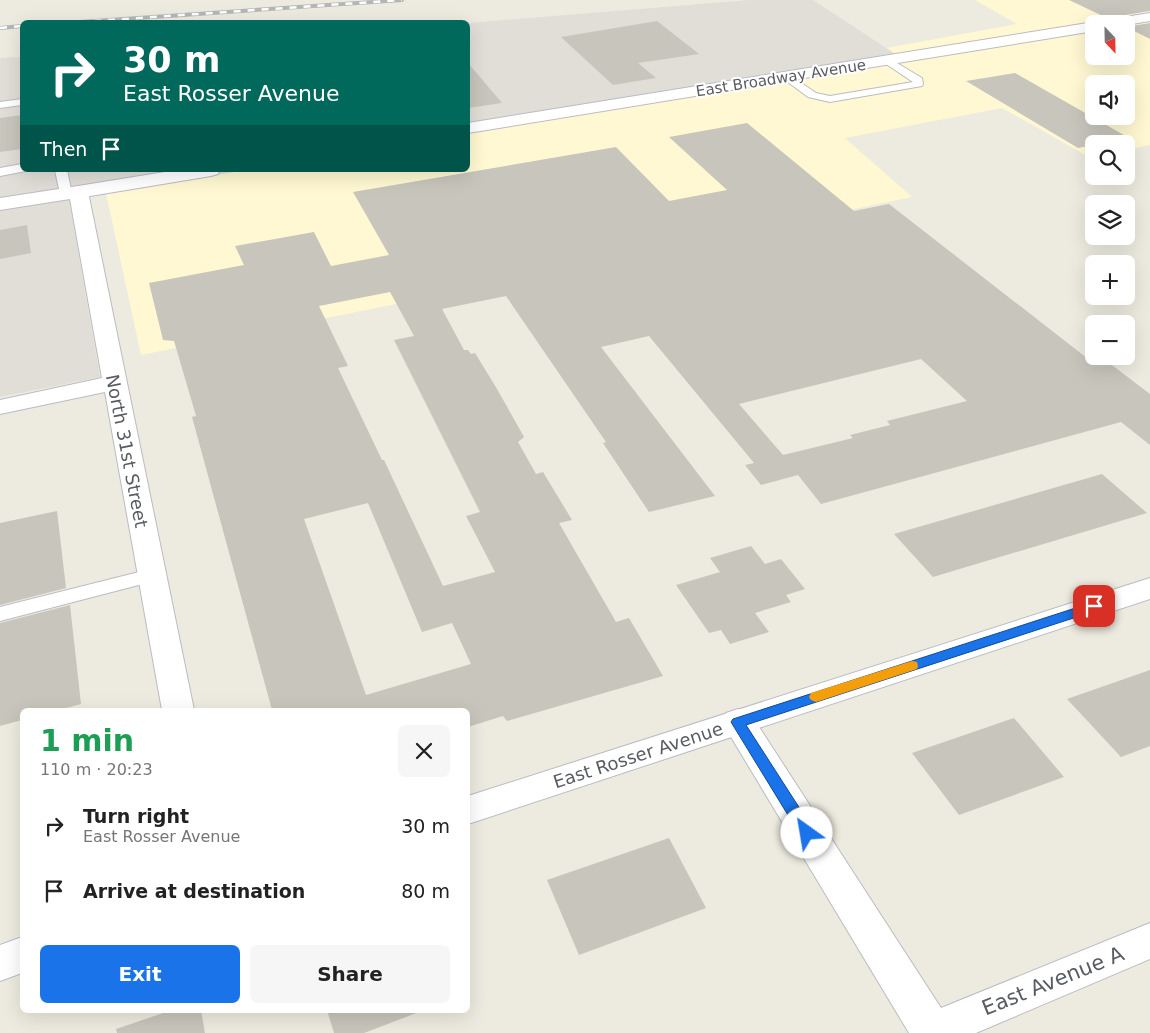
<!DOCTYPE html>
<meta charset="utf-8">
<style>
:root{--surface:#fff;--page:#f6f6f6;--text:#222;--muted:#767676;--accent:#1a73e8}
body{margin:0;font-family:"DejaVu Sans",sans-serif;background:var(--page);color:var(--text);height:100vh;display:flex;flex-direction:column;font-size:19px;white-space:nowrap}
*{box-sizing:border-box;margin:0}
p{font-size:16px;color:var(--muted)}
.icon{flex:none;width:28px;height:28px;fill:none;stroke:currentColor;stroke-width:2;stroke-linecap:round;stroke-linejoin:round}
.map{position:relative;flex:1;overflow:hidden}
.details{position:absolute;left:20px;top:708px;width:450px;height:305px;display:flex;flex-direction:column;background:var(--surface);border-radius:8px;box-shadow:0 5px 20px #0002}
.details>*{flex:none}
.banner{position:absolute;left:20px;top:20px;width:450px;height:152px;border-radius:8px;box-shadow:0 5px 20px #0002;background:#00695c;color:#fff;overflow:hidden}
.needle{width:32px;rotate:158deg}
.buttons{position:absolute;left:1085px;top:15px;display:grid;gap:10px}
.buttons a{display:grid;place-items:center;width:50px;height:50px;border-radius:8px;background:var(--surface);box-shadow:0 5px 20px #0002;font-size:25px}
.pin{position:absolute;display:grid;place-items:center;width:42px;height:42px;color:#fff;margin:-21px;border-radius:10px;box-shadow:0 2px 8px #0006}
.me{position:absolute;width:55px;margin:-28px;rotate:328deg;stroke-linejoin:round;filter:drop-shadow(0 0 4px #0008)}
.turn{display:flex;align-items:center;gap:18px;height:105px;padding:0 20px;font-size:22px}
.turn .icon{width:65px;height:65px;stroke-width:2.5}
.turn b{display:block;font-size:35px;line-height:42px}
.then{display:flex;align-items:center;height:48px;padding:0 20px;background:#0003;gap:10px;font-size:19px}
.round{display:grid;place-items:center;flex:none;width:52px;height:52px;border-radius:8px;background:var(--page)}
.summary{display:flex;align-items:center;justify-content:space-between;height:85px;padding:0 20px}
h1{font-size:30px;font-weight:800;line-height:38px;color:#1e9e55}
.action{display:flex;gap:10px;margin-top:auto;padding:10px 20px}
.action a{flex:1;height:58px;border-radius:8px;background:var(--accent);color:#fff;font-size:20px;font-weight:800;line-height:58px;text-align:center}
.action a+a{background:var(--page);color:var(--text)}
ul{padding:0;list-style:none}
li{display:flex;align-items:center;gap:15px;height:65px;padding:0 20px}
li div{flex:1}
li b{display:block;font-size:19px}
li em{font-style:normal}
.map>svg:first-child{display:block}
.commercial{fill:#fff8d2;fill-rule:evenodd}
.industrial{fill:#e0ded7}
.building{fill:#c8c5bc;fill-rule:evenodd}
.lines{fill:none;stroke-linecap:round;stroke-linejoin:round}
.service-casing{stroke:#babcc3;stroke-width:2}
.minor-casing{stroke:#babcc3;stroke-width:2}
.tertiary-casing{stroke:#babcc3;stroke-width:2}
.service{fill:#fff;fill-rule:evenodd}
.minor{fill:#fff;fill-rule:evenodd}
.tertiary{fill:#fff;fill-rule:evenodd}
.rail-casing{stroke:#b4b5b5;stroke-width:4}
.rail{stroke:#fff;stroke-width:2.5;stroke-dasharray:7;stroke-linecap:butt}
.route{fill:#1a73e8;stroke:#114b97}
.slow{fill:#f59e0b}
.labels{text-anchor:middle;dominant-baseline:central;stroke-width:4;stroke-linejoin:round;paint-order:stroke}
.far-street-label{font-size:15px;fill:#585c62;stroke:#fff}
.street-label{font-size:18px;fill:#585c62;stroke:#fff}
.near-street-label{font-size:21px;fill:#585c62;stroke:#fff}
</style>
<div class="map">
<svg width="1150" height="1033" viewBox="0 0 1150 1033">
<rect width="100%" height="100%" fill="#edebdf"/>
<path class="commercial" d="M975,0H1150V145L1126,150V144H1094V158H1091L1002,108L845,138L912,197L386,306L141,355L106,193L246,170H468V133L905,61L887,48L1017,24ZM1094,24H1126V56H1094ZM1094,84H1126V116H1094Z"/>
<g class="industrial">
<polygon points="750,0 813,0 906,61 468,133 468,23"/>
<polygon points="22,57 22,170 246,170 69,199 100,377 0,397 0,58"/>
</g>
<g class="building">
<polygon points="1069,0 1150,0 1150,11 1107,18"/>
<polygon points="657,21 699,54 638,63 656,78 613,85 561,37"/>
<polygon points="1150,23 1150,39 1126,27"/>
<polygon points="468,63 502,103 468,108"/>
<polygon points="1015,73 1129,138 1078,148 966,81"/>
<polygon points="22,115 22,149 0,152 0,118"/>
<path d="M747,123L854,211L889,204L1092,362L1104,359L1150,394V445L1121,422L821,504L798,475L761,485L745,465L754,463L649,336L601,347L715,496L649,512L603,443L606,442L506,296L442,309L464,350H468L471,354L475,353L497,389L524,437L518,442L536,474L543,472L572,520L559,523L616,622L629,618L663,676L507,721L503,716L468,727V710H272L192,417L196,416L174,341L163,340L149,283L244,265L235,246L314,232L331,266L389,255L353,192L616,147L669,201L727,190L669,137ZM390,292L414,336L394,340L480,512L466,516L495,572L443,586L384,460H382L338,368L348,366L319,306ZM921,359L967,401L887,421L890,425L850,435L853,438L783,455L739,404ZM368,503L422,632L452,623L471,664L366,695L304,519Z"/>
<polygon points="27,225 31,253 0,259 0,230"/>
<polygon points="1102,474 1147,513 933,577 894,534"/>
<polygon points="57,511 66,588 0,605 0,523"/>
<polygon points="751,546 765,564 781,559 805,589 786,595 791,602 755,613 769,632 730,644 721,630 709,633 676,585 720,572 710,558"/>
<polygon points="70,605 81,704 59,710 22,710 22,720 0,726 0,623"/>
<polygon points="1150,670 1150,746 1121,757 1067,699"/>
<polygon points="1014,718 1064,777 959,815 912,753"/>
<polygon points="669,838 706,908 579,955 547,880"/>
<polygon points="172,1010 201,1010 205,1033 117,1033 116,1029"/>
<polygon points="327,1010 419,1010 419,1012 364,1033 334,1033"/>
</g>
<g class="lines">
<defs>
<g id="service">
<polygon points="887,57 922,78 923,84 922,86 830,102 808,97 781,77 786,74 790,75 816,93 830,96 913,82 883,62 883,58"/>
<polygon points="22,99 22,105 0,108 0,102"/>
<polygon points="22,164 22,170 26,171 0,176 0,168"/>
<polygon points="55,170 67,170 72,194 70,197 62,197 60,194"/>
<polygon points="151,569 158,570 160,575 158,580 0,621 0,607"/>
</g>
<g id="minor">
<polygon points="78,186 85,188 88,192 194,710 162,710 105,392 0,414 0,400 102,378 70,199 0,210 0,198"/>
<polygon points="738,709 750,713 941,1008 1150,923 1150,959 976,1033 909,1033 722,722 726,713"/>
</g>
<g id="tertiary">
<polygon points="1150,13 1150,21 1126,25 1094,24 1094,31 468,133 468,123 1094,22 1099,23 1106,20"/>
<polygon points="177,170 220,170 218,174 211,176 78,198 71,196 68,192 71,188 78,186"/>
<polygon points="1150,578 1150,599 468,824 468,796"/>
<polygon points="22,937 22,973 0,981 0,945"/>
</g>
</defs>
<use href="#service" class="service-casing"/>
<use href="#minor" class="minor-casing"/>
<use href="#tertiary" class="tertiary-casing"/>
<use href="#service" class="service"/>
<use href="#minor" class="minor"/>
<use href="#tertiary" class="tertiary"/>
<defs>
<g id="rail">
<polyline points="80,22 402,0"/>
<polyline points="0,28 22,26"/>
</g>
</defs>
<use href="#rail" class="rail-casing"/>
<use href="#rail" class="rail"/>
</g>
<polygon class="route" points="1094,602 1100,606 1098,610 746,725 813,829 815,833 813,838 807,840 802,838 731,722 733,719"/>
<polygon class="slow" points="912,661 917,662 918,666 917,669 816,702 811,700 809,697 811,693"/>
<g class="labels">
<g class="far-street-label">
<text transform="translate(781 78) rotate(-9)">East Broadway Avenue</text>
</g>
<g class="street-label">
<text transform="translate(127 451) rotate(79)">North 31st Street</text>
<text transform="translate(638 755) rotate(-18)">East Rosser Avenue</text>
</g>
<g class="near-street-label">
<text transform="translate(1053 981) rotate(-22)">East Avenue A</text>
</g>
</g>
</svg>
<div class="buttons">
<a><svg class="needle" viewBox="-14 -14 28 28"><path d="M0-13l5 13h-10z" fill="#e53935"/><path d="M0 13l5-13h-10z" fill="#767676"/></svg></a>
<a><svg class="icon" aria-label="sound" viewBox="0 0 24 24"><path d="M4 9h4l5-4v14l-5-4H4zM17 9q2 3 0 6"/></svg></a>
<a><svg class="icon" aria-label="search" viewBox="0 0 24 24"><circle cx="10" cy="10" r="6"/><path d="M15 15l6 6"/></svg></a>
<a><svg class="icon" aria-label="layers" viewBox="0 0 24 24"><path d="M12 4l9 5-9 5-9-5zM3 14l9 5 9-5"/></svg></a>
<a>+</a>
<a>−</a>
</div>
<div class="pin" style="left:1094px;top:606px;background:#d93025"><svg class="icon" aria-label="arrive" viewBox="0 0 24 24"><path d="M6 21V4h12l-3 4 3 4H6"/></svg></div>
<svg class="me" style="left:807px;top:833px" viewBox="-20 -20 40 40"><circle r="19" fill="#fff"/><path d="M0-13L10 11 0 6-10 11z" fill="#1a73e8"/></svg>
<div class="banner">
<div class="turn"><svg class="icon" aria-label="right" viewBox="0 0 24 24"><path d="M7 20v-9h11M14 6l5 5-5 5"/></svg><div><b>30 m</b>East Rosser Avenue</div></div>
<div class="then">Then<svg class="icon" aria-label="arrive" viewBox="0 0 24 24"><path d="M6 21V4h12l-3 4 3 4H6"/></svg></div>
</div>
<section class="details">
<div class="summary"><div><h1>1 min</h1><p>110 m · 20:23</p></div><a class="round"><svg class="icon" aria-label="close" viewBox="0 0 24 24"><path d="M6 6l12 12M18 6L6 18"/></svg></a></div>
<ul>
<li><svg class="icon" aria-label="right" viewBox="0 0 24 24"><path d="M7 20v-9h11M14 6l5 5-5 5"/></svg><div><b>Turn right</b><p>East Rosser Avenue</p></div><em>30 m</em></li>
<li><svg class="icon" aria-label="arrive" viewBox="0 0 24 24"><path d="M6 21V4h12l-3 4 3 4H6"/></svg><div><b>Arrive at destination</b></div><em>80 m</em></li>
</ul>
<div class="action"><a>Exit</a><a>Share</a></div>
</section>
</div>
